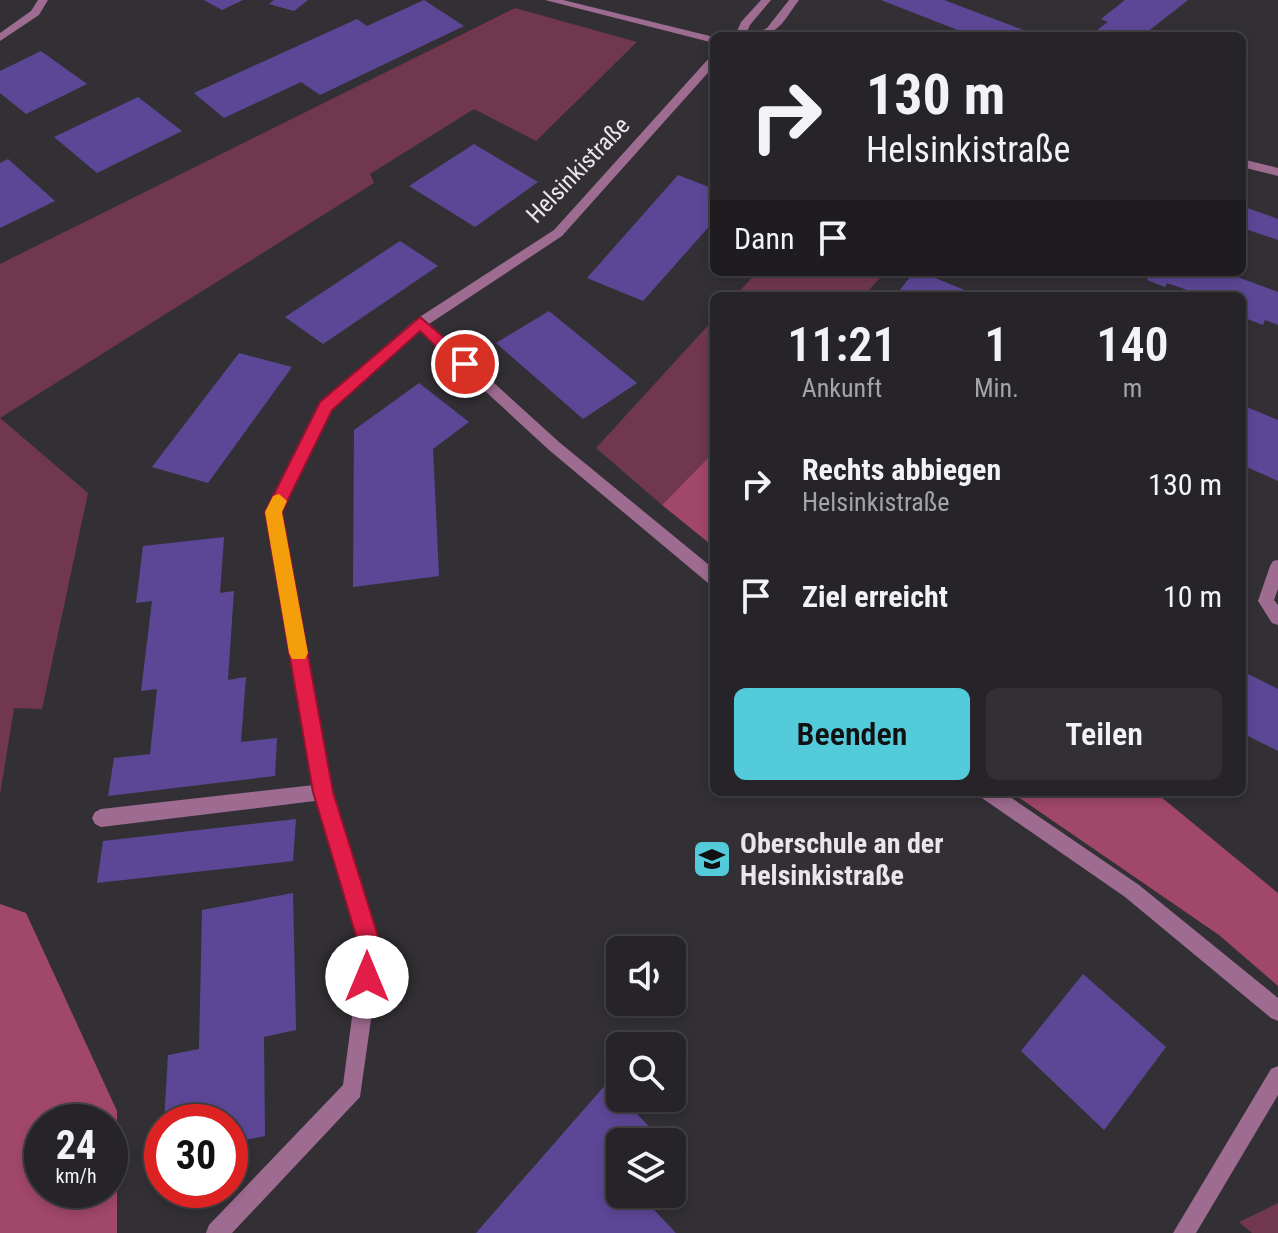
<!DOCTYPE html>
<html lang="de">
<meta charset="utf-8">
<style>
:root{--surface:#262428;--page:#323034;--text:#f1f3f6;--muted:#a4a4a8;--line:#424145;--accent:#53cbdb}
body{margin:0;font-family:"Roboto Condensed",sans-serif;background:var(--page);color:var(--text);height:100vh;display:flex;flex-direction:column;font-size:30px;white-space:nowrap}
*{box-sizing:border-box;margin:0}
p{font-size:26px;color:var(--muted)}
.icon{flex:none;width:44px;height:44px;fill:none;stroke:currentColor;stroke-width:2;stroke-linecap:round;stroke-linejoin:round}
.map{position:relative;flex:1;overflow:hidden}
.side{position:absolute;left:710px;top:292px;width:536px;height:504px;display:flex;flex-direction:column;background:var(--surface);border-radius:12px;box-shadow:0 4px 12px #0003,0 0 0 2px var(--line)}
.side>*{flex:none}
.top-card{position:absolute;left:710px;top:32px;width:536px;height:244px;border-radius:12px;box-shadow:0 4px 12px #0003,0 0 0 2px var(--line);background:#262428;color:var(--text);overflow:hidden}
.tools{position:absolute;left:606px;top:936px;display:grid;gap:16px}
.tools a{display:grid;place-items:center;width:80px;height:80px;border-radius:12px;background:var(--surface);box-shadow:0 4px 12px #0003,0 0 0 2px var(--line);font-size:40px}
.speed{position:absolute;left:24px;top:1104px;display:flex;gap:16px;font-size:40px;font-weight:700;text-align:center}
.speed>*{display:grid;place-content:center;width:104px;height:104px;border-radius:50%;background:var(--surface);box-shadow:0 4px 12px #0003,0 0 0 2px var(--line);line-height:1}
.speed small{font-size:20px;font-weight:400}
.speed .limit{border:12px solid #d22;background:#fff;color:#111}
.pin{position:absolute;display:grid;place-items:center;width:68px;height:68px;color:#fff;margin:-34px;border:4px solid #fff;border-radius:50%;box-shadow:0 2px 8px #0007}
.me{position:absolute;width:88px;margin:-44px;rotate:0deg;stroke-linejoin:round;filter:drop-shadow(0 0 6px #0008)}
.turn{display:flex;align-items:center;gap:28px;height:168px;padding:0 24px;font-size:36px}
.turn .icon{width:104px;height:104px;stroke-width:2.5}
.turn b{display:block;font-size:56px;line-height:68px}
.then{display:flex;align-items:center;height:76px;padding:0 24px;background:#0003;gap:16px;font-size:30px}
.eta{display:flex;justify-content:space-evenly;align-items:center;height:136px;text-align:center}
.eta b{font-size:48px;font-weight:600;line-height:56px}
.action{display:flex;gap:16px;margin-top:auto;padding:16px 24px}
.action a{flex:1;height:92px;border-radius:12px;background:var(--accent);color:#111;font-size:32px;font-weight:600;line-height:92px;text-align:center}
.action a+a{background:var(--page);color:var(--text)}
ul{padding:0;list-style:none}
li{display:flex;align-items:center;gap:24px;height:112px;padding:0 24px}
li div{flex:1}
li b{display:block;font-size:30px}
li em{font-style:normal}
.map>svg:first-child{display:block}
.green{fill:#71384d}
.forest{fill:#a1476a;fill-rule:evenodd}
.building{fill:#5c4796}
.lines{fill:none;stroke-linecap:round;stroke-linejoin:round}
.service{fill:#9e6b91;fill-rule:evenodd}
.minor{fill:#9e6b91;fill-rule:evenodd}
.tertiary{fill:#9e6b91;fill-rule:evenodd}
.route{fill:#e11d48;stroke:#92132f;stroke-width:2}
.slow{fill:#f59e0b}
.labels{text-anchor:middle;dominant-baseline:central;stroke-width:7;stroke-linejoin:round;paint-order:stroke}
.far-street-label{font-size:24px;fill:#e9e7ea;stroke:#333035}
.poi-label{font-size:28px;font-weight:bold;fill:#e9e7ea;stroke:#333035;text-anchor:start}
</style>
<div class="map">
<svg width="1278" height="1233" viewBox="0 0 1278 1233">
<rect width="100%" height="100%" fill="#333035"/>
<g class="green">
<polygon points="515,8 637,42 536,141 474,109 370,174 374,183 0,418 88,493 42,709 14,708 0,795 0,264"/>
<polygon points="757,272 886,272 863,296 735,296"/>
<polygon points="714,319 714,452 662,505 596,448"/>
<polygon points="1278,1203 1278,1233 1252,1233 1239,1222"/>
</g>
<g class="forest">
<polygon points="714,452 714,547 662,505"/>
<polygon points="1011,792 1155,792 1278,893 1278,986 1219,935"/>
<path d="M0,904L26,913L117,1111V1233H0ZM42,1122H110V1190H42Z"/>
</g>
<g class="building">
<polygon points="204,0 243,0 222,10"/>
<polygon points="274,0 308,0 294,11 269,4"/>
<polygon points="424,0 464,26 320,95 301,82 224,118 194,93 357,19 367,26"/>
<polygon points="881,0 944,0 1031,33 1027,36 973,36"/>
<polygon points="1125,0 1188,0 1142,36 1089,36 1108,22 1101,19"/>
<polygon points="41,51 87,84 26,114 0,93 0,71"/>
<polygon points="138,97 182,131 97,173 54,137"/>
<polygon points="474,144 538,182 475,227 409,186"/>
<polygon points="8,159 55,201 0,228 0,163"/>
<polygon points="678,175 714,189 714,221 643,301 587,278"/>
<polygon points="1242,206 1278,219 1278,240 1242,228"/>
<polygon points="400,241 438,266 323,344 285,317"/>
<polygon points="914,272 921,272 979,296 895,296"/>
<polygon points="1138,272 1224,272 1278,292 1278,325 1265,320 1263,325 1242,317 1242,296 1194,296 1196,293 1167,283 1165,287 1147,280 1149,276"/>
<polygon points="549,311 637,383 583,419 496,343"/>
<polygon points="239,353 292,367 208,483 152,467"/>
<polygon points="419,383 469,422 433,449 439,576 353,587 354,430"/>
<polygon points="1242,405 1278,420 1278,481 1242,465"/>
<polygon points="224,537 220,593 234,591 228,680 246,677 241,742 277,738 275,776 108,796 114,758 150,754 157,689 141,691 152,601 136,603 143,546"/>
<polygon points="1242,671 1278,689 1278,751 1242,733"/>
<polygon points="296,819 293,861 97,883 103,841"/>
<polygon points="293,893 296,1030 264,1037 265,1136 230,1143 230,1122 164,1122 168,1055 199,1049 202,910"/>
<polygon points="1083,974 1166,1047 1104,1130 1021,1051"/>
<polygon points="607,1083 664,1142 620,1142 620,1194 643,1194 641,1196 676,1233 476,1233"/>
</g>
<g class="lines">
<g class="service">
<polygon points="323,784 329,786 332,792 329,798 323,800 101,827 95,824 92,818 95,812 101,809"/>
<polygon points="979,792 1003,792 1139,885 1278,998 1278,1021 1271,1018 1125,897 982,798"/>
<polygon points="1278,1066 1278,1095 1196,1233 1173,1233 1271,1069"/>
</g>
<g class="minor">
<polygon points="38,0 48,0 39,15 0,41 0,33 31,11"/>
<polygon points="714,56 714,66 562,236 429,324 559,442 714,569 714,584 708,583 549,450 420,331 331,409 281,512 332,792 381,949 360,1097 232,1233 206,1233 209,1225 343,1085 361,949 314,792 265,512 321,402 415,320 554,230 710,57"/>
<polygon points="1278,560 1278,589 1274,600 1278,605 1278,625 1272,623 1258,601 1270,566 1273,561"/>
</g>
<g class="tertiary">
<polygon points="545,0 563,0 714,37 714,43"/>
<polygon points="761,0 771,0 750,25 745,36 735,36 741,22"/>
<path d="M789,0H799C784,20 779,36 752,36L767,28Z"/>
<polygon points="1242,159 1278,168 1278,176 1242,167"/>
</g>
</g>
<polygon class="route" points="420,317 470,360 470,368 459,368 420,331 332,410 282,512 333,792 382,949 375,985 367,988 359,985 356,977 360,949 313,792 265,512 320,402"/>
<polygon class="slow" points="279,494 287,501 282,512 308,653 305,659 292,659 289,653 265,512 273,496"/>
<defs>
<symbol id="school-square" viewBox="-11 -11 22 22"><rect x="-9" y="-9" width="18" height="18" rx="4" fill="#53cbdb" stroke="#333035"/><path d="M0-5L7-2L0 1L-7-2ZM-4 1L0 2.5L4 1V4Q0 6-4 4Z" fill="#111"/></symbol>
</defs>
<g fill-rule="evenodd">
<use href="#school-square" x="690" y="837" width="44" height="44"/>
</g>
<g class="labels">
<g class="far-street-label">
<text transform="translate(578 170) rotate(-46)">Helsinkistraße</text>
</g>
<g class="poi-label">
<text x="740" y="843">Oberschule an der<tspan x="740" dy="32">Helsinkistraße</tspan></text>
</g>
</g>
</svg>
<div class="tools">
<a><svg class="icon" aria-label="sound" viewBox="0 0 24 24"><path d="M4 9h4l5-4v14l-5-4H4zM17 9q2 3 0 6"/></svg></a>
<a><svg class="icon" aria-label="search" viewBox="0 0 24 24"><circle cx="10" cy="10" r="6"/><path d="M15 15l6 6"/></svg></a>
<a><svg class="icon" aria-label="layers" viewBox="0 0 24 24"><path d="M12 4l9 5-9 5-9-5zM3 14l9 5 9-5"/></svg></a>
</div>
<div class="speed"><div>24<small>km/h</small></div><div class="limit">30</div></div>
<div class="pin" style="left:465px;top:364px;background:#d93025"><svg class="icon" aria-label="arrive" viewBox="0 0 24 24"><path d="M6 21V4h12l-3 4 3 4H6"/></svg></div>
<svg class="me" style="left:367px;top:977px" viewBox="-20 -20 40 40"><circle r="19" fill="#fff"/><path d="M0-13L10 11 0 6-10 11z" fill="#e11d48"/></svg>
<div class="top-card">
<div class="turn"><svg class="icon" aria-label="right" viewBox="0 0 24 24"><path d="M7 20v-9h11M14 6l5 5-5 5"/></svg><div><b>130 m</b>Helsinkistraße</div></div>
<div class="then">Dann<svg class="icon" aria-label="arrive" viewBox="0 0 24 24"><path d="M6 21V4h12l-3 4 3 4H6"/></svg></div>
</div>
<section class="side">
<div class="eta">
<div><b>11:21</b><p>Ankunft</p></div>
<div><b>1</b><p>Min.</p></div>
<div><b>140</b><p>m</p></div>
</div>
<ul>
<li><svg class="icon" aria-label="right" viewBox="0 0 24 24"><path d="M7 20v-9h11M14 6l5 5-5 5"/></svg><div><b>Rechts abbiegen</b><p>Helsinkistraße</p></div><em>130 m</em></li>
<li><svg class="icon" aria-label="arrive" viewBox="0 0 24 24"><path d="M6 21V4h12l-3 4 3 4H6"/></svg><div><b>Ziel erreicht</b></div><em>10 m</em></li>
</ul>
<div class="action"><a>Beenden</a><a>Teilen</a></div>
</section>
</div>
